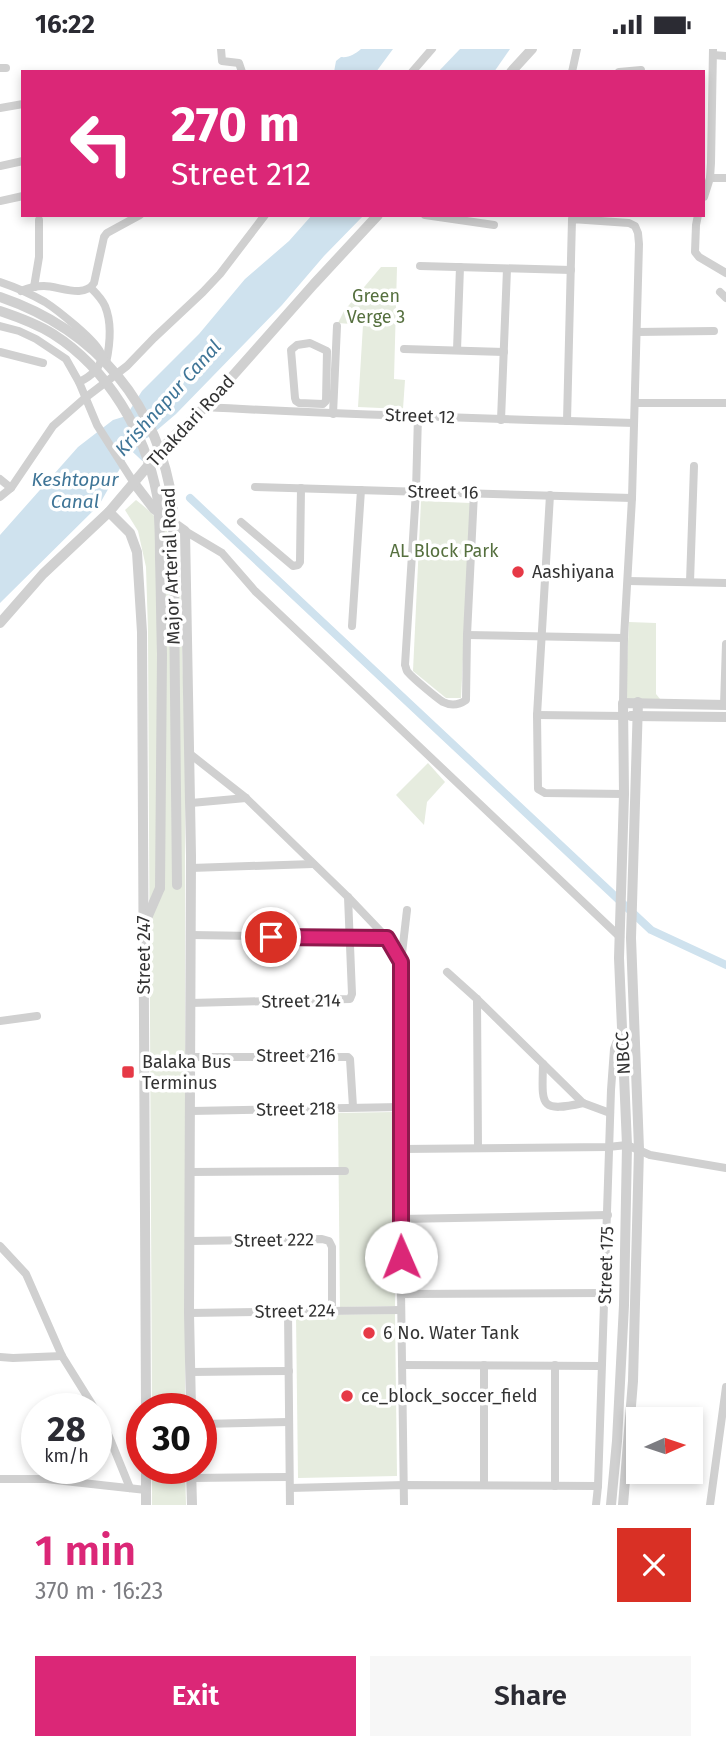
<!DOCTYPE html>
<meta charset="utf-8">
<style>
:root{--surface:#fff;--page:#f7f7f7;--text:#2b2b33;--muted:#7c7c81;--accent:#db2777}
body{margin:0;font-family:"Fira Sans",sans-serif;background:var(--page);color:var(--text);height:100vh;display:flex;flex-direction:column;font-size:26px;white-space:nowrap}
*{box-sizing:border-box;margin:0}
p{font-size:23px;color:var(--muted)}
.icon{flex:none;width:38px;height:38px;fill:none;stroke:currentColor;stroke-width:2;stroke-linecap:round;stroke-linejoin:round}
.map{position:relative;height:1456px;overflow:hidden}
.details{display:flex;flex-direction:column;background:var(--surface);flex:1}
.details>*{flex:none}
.hud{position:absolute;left:21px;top:21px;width:684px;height:147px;border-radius:0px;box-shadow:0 4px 10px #0003;background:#db2777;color:#fff;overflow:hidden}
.needle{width:46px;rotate:87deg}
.buttons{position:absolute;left:626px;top:1358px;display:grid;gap:14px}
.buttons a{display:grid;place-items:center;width:77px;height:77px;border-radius:0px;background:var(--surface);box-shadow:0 4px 10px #0003;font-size:35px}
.speed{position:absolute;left:21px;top:1344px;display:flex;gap:14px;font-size:35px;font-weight:700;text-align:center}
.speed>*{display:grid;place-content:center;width:91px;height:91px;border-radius:50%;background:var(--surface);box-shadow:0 4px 10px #0003;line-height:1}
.speed small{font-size:18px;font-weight:400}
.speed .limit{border:10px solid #d22;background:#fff;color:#111}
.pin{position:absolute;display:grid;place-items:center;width:60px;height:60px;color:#fff;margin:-30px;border:4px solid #fff;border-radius:50%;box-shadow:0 2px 7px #0007}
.me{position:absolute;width:77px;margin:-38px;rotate:359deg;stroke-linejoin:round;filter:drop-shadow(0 0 5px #0008)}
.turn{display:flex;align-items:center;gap:24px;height:147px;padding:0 35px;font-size:32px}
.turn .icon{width:91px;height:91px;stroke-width:2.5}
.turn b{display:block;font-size:49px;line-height:60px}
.round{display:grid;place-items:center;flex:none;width:74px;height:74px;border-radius:0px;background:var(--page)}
.overview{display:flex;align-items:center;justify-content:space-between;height:119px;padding:0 35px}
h1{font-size:42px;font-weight:600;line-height:52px;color:var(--accent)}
.action{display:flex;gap:14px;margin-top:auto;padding:14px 35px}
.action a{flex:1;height:80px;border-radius:0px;background:var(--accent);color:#fff;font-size:28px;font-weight:600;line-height:80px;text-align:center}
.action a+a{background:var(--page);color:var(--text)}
.status{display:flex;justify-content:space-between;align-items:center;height:49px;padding:0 35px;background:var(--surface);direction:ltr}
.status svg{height:19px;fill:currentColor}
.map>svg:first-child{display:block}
.green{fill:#e6ecdf}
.water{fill:#cfe2ee}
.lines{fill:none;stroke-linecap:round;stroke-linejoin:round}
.canal{stroke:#cfe2ee;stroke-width:8}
.minor{stroke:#d0d0d0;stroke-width:8}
.tertiary{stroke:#d0d0d0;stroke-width:10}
.tertiary-bridge{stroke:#d0d0d0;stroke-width:10}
.route-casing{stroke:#8e194d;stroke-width:18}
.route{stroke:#db2777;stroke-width:12}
.poi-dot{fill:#e63946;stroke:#fff;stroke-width:2.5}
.labels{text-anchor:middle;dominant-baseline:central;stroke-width:7;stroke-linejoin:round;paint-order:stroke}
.park-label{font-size:18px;fill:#56703f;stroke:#fff}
.street-label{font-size:18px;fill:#333;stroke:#fff}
.poi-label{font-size:18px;fill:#333;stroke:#fff;text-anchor:start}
.water-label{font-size:19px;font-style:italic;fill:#3f7597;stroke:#fff}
</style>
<div class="status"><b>16:22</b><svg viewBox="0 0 49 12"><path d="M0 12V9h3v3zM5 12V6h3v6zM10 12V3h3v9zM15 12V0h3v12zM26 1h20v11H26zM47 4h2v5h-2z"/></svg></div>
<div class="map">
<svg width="726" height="1456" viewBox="0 0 726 1456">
<rect width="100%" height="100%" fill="#fff"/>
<g class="green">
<polygon points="381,218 397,218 394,330 405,331 403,360 358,358 363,276 338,274 344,262"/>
<path d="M136,451C155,465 169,482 179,503L185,693V1360H152L148,582L146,518L138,482L125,461Z"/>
<polygon points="421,452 471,454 461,649 446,649 413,622"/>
<polygon points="629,573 656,574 656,645 660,650 625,653"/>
<polygon points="428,714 445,733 427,753 424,776 396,746"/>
<polygon points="394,1063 395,1257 340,1258 338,1064"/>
<polygon points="395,1265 397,1427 298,1429 296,1266"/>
<polygon points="152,1419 185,1419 186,1456 152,1456"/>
</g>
<g class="water">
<path d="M361,0H393L376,23H334L336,12L341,8C349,9 355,5 361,0Z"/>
<polygon points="460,0 510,0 494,23 438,23"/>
<polygon points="312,166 364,166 324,207 282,256 176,365 149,388 134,395 99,456 0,554 0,486 78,398 113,371 126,367 142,342 199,285 245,230 289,192"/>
</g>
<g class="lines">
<g class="canal">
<polyline points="128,393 144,408"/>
<polyline points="190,449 651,881 726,916"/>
</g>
<g class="minor">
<polyline points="221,0 222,12 239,14 242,23"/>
<polyline points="713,6 726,7"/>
<polyline points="0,19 6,19"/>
<polyline points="412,23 432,0"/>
<polyline points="572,23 577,0"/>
<polyline points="619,23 641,21"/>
<polyline points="0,59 23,55"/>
<polyline points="0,117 23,112"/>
<polyline points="710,129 726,129"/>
<polyline points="704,148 710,129 711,114 713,0"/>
<polyline points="0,152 23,147"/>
<polyline points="425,166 494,176"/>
<polyline points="698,166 696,176 695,203 699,208 726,224"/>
<polyline points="420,217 571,221"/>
<path d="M0,233C15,238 31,245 45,253C56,260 98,293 101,305C103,318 90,328 79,333"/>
<polyline points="34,238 39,208 39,171"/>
<path d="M91,239C96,244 102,250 105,257C112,274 110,296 106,314"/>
<path d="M21,242C28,239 36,237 44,237C59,237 84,250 94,234L104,188L107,184L140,166"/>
<polyline points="720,243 726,249"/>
<polyline points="0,277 19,282 36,290 66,310 79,333 97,376 134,434"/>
<polyline points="637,283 714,282"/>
<polygon points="310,294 327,302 326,352 323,355 299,354 296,352 295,349 291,301 297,296"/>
<polyline points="404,300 504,303"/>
<polyline points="457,301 460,218"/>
<polyline points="0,303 43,314"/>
<polyline points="635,354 726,354"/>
<path d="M205,358C348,366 491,370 634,374"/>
<polyline points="333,365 337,277"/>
<path d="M418,366L416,442L405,616C406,618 406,620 407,622C410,627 438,650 443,653C451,657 459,656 466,651L467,586L474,444"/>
<polyline points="501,371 507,220"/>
<polyline points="567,372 572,170 629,174 635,177 638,184 639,195 632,449 624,589 623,654"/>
<polyline points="0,430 11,439"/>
<polyline points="255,438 632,449"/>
<polyline points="550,446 537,666 538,740 545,744 624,745"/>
<polyline points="0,448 11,439 53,377 85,349 127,317 154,289 203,243 220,225 265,166"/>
<polyline points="241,473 293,517 298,516 300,513 301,439"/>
<polyline points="185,482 222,504 255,542 620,888"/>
<polyline points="545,521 581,522"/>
<polyline points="628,532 726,534"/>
<polyline points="690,533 694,417"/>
<polyline points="352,577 361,441"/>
<polyline points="467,586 624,589"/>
<polyline points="724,656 726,595"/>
<polyline points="537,666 624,667"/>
<polyline points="190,705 246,749 348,848 387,889 401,913 400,1170 404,1456"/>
<polyline points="191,754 246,749"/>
<polyline points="191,819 313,815"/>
<polyline points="191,886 387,889"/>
<polyline points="401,913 407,861"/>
<polyline points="447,923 477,950 583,1054 610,1064"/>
<polyline points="477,950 478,1098"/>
<polyline points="190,954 350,950 352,945 348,848"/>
<polyline points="0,972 37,967"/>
<polyline points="191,1008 348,1008 350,1010 353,1058"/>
<path d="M543,1015C542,1056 539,1064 583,1054"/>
<polyline points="191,1062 400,1058"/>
<polyline points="401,1100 608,1098 627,1096 650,1106 726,1119"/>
<polyline points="190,1123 345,1122"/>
<polyline points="400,1170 608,1166"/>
<polyline points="191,1192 322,1190 329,1192 332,1198 332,1262"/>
<polyline points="0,1197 26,1225 62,1307 95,1360"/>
<polyline points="401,1245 605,1244"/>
<polyline points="288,1262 290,1456"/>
<polyline points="189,1264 401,1261"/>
<polyline points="0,1308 13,1309 62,1307"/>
<polyline points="402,1316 601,1317"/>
<polyline points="191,1323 289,1322"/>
<polyline points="96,1362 108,1385 130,1439"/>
<polyline points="201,1375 288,1373"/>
<polyline points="192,1429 289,1428"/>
<polyline points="0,1430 46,1430 146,1441"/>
<polyline points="484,1436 484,1316"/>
<polyline points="555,1437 555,1316"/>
<polyline points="290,1439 404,1436 598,1437"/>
<polyline points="596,1456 598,1437 611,1041 614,1000 621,981"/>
<polyline points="710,1456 726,1338"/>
</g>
<g class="tertiary">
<polyline points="511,23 532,0"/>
<polyline points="134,434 154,460 185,482 191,807 189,1264 191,1360"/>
<polyline points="109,463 130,484 137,503 142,583 146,1360"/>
<polyline points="0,574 43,525 109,463 169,392 205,358 314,235 378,166"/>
<polyline points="631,667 726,668"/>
<polyline points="147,869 160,839"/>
<polyline points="191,1419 192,1456"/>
<polyline points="146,1456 146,1419"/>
<polyline points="611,1456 617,1392 624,1256 627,1096 619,909 624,745 623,654 726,656"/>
<polyline points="623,1456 633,1332 639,1100 631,889 638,653"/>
</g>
<g class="tertiary-bridge">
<path d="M0,248C97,281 159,356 173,457L177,836"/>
<path d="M0,262C18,268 37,275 53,285C108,320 145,383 157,446C160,467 160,489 160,510C161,542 161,573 162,605C162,683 161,761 160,839"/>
</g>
</g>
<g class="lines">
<defs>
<polyline id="route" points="271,888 387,889 401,913 401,1208"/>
</defs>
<use href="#route" class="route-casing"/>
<use href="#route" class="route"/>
</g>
<g class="poi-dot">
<circle cx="518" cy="523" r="7"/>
<rect x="121" y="1016" width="14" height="14" rx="3.5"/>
<circle cx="369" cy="1284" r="7"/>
<circle cx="347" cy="1347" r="7"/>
</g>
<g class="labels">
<g class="park-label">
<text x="376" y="247">Green<tspan x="376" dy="21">Verge 3</tspan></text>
<text x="444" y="502">AL Block Park</text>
</g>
<g class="street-label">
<text transform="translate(420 367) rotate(2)">Street 12</text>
<text transform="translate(191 372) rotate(-47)">Thakdari Road</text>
<text transform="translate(443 443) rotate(1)">Street 16</text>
<text transform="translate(171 517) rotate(-92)">Major Arterial Road</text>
<text transform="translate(144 906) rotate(-90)">Street 247</text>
<text transform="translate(301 952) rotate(-1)">Street 214</text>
<text transform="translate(623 1004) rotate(-93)">NBCC</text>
<text x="296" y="1007">Street 216</text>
<text transform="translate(296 1060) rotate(-1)">Street 218</text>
<text transform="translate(274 1191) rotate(-1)">Street 222</text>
<text transform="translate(606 1216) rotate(-88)">Street 175</text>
<text transform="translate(295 1262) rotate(-1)">Street 224</text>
</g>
<g class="poi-label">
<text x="532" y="523">Aashiyana</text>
<text x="142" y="1013">Balaka Bus<tspan x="142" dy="21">Terminus</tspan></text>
<text x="383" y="1284">6 No. Water Tank</text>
<text x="361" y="1347">ce_block_soccer_field</text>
</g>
<g class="water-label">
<text transform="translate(168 349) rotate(-48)">Krishnapur Canal</text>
<text x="75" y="430">Keshtopur<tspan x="75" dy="22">Canal</tspan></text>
</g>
</g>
</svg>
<div class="buttons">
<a><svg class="needle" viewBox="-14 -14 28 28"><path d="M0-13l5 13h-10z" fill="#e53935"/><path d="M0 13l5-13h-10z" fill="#7c7c81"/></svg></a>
</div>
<div class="speed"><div>28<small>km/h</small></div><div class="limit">30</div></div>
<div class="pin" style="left:271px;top:888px;background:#d93025"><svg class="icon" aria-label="arrive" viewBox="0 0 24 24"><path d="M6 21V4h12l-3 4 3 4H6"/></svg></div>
<svg class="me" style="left:401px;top:1208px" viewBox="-20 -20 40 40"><circle r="19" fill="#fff"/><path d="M0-13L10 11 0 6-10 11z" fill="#db2777"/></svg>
<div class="hud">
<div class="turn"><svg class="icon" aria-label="left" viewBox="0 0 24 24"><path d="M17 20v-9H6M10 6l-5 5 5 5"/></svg><div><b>270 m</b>Street 212</div></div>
</div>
</div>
<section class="details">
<div class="overview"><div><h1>1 min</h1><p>370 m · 16:23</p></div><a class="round" style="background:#d93025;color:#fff"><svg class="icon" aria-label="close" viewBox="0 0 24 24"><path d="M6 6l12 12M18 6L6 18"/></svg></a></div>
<div class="action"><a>Exit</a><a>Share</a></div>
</section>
